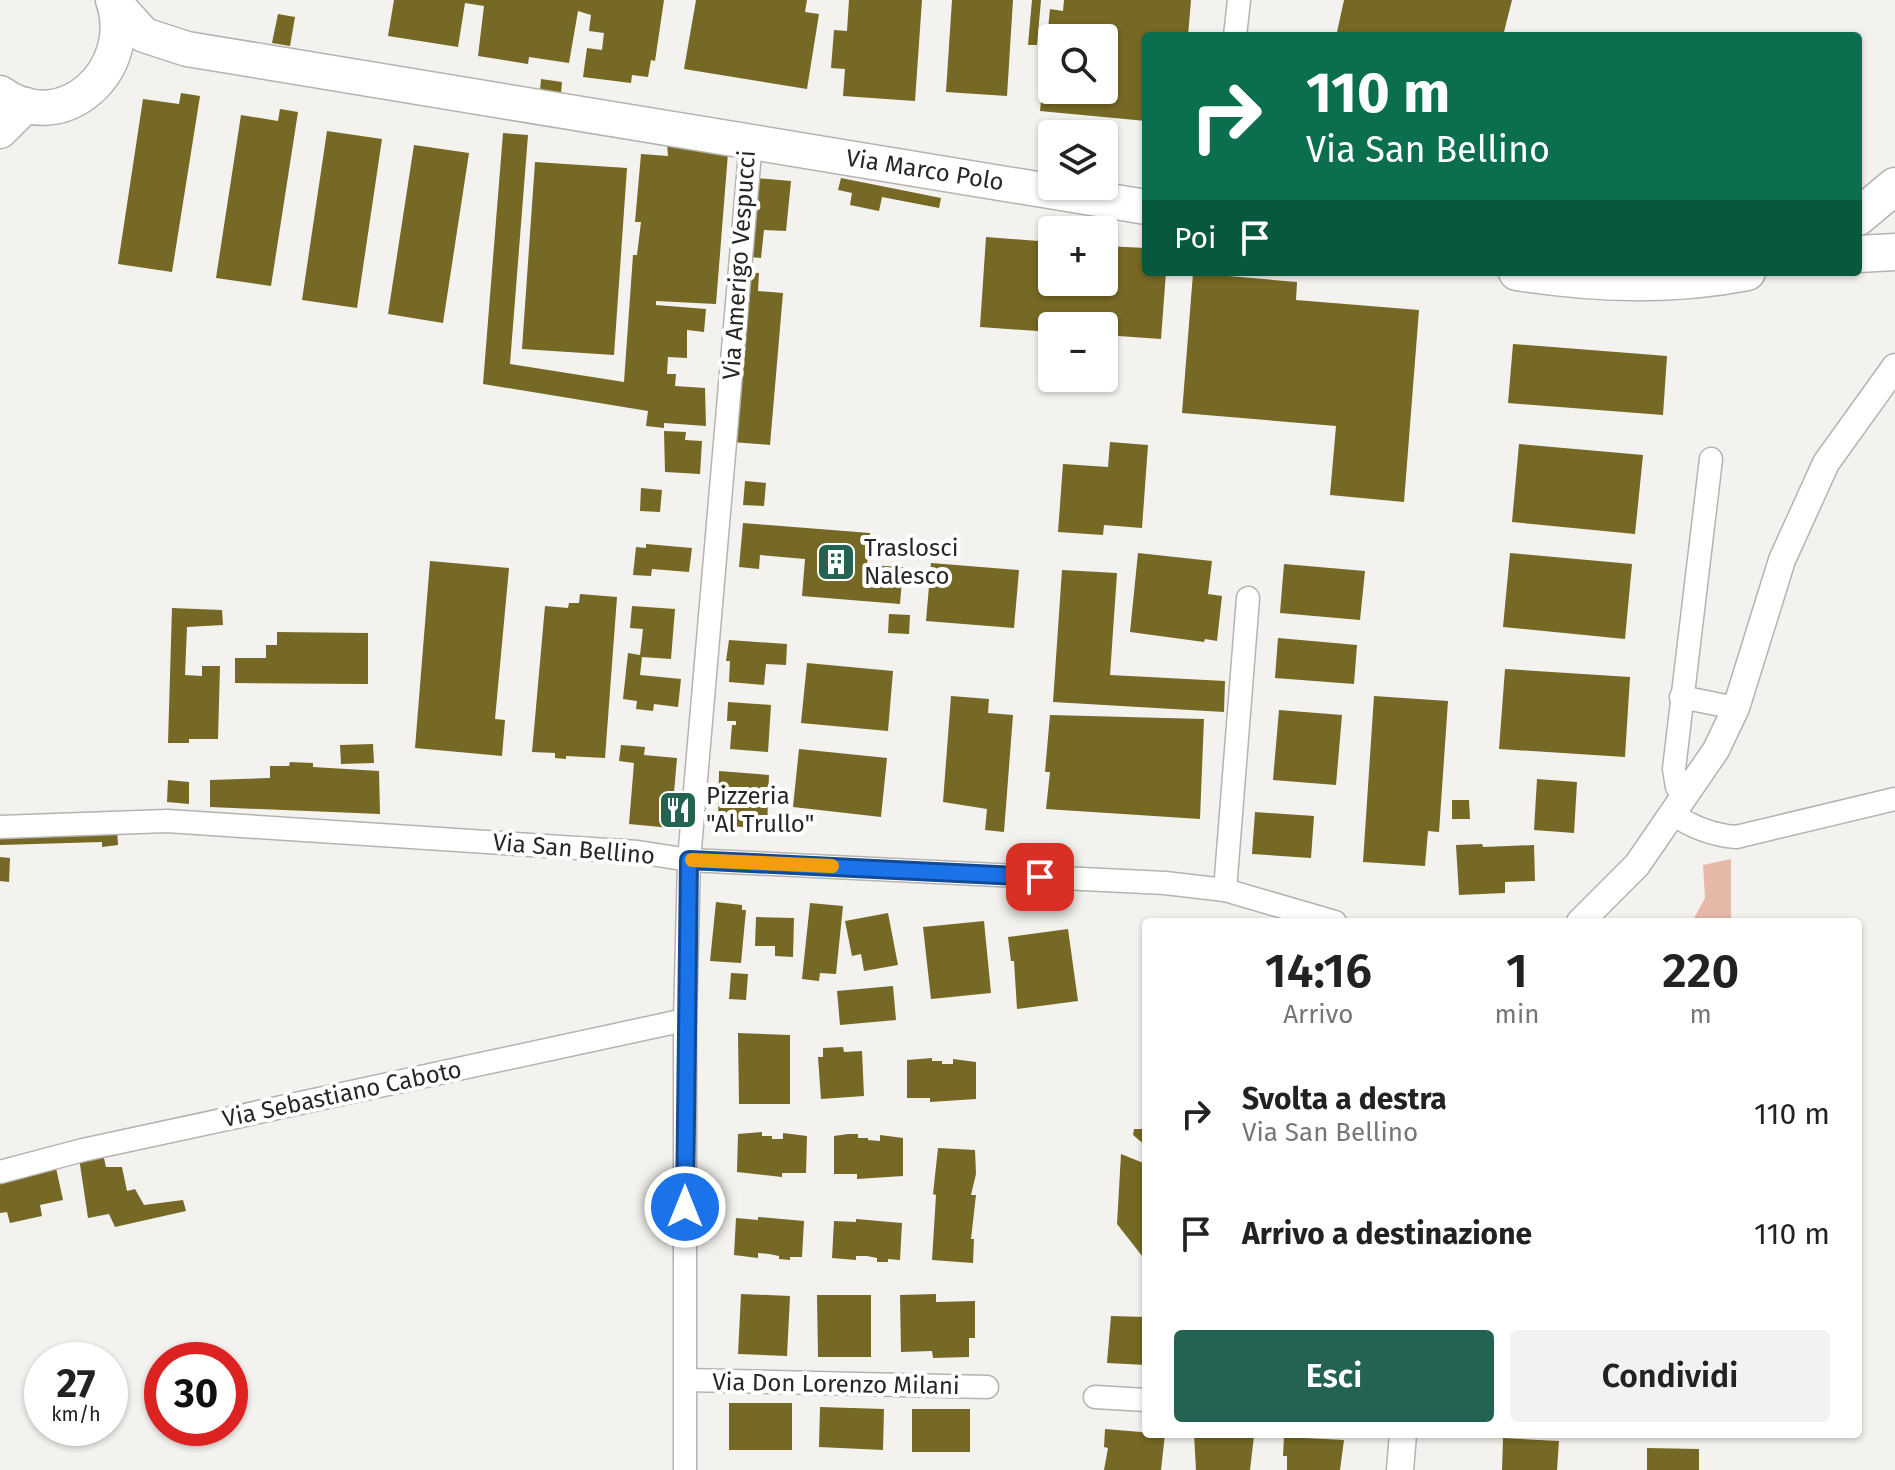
<!DOCTYPE html>
<html lang="it">
<meta charset="utf-8">
<style>
:root{--surface:#fff;--page:#f2f2f2;--text:#222;--muted:#767676;--accent:#246351}
body{margin:0;font-family:"Fira Sans",sans-serif;background:var(--page);color:var(--text);height:100vh;display:flex;flex-direction:column;font-size:30px;white-space:nowrap}
*{box-sizing:border-box;margin:0}
p{font-size:26px;color:var(--muted)}
.icon{flex:none;width:44px;height:44px;fill:none;stroke:currentColor;stroke-width:2;stroke-linecap:round;stroke-linejoin:round}
.map{position:relative;flex:1;overflow:hidden}
.side{position:absolute;left:1142px;top:918px;width:720px;height:520px;display:flex;flex-direction:column;background:var(--surface);border-radius:8px;box-shadow:0 2px 6px #0004}
.side>*{flex:none}
.top-card{position:absolute;left:1142px;top:32px;width:720px;height:244px;border-radius:8px;box-shadow:0 2px 6px #0004;background:#0b6e4f;color:#fff;overflow:hidden}
.tools{position:absolute;left:1038px;top:24px;display:grid;gap:16px}
.tools a{display:grid;place-items:center;width:80px;height:80px;border-radius:8px;background:var(--surface);box-shadow:0 2px 6px #0004;font-size:40px}
.speed{position:absolute;left:24px;top:1342px;display:flex;gap:16px;font-size:40px;font-weight:700;text-align:center}
.speed>*{display:grid;place-content:center;width:104px;height:104px;border-radius:50%;background:var(--surface);box-shadow:0 2px 6px #0004;line-height:1}
.speed small{font-size:20px;font-weight:400}
.speed .limit{border:12px solid #d22;background:#fff;color:#111}
.pin{position:absolute;display:grid;place-items:center;width:68px;height:68px;color:#fff;margin:-34px;border-radius:16px;box-shadow:0 4px 12px #0006}
.me{position:absolute;width:88px;margin:-44px;rotate:0deg;stroke-linejoin:round;filter:drop-shadow(0 0 6px #0008)}
.turn{display:flex;align-items:center;gap:28px;height:168px;padding:0 32px;font-size:36px}
.turn .icon{width:104px;height:104px;stroke-width:2.5}
.turn b{display:block;font-size:56px;line-height:68px}
.then{display:flex;align-items:center;height:76px;padding:0 32px;background:#0003;gap:16px;font-size:30px}
.eta{display:flex;justify-content:space-evenly;align-items:center;height:136px;text-align:center}
.eta b{font-size:48px;font-weight:600;line-height:56px}
.primary-button{display:flex;gap:16px;margin-top:auto;padding:16px 32px}
.primary-button a{flex:1;height:92px;border-radius:8px;background:var(--accent);color:#fff;font-size:32px;font-weight:600;line-height:92px;text-align:center}
.primary-button a+a{background:var(--page);color:var(--text)}
ul{padding:0;list-style:none}
li{display:flex;align-items:center;gap:24px;height:120px;padding:0 32px}
li div{flex:1}
li b{display:block;font-size:30px}
li em{font-style:normal}
.map>svg:first-child{display:block}
.green{fill:#e5b8a8}
.building{fill:#766825;fill-rule:evenodd}
.lines{fill:none;stroke-linecap:round;stroke-linejoin:round}
.minor-casing{stroke:#b5b3b0;stroke-width:25}
.tertiary-casing{stroke:#b5b3b0;stroke-width:29}
.primary-casing{stroke:#b5b3b0;stroke-width:37}
.trunk-casing{stroke:#b5b3b0;stroke-width:39}
.minor{stroke:#fff;stroke-width:22}
.tertiary{stroke:#fff;stroke-width:26}
.primary{stroke:#fff;stroke-width:34}
.trunk{stroke:#fff;stroke-width:36}
.route-casing{stroke:#114b97;stroke-width:20}
.route{stroke:#1a73e8;stroke-width:14}
.slow{stroke:#f59e0b;stroke-width:14}
.labels{text-anchor:middle;dominant-baseline:central;stroke-width:8;stroke-linejoin:round;paint-order:stroke}
.street-label{font-size:24px;fill:#272726;stroke:#fff}
.poi-label{font-size:24px;fill:#272726;stroke:#fff;text-anchor:start}
</style>
<div class="map">
<svg width="1895" height="1470" viewBox="0 0 1895 1470">
<rect width="100%" height="100%" fill="#f4f2ef"/>
<polygon class="green" points="1731,859 1731,922 1692,922 1705,898 1703,865"/>
<g class="building">
<polygon points="394,0 664,0 655,61 651,60 648,77 632,75 631,83 583,77 587,48 602,50 604,33 589,31 591,15 578,11 569,63 529,57 528,64 478,56 484,6 465,3 458,47 388,36"/>
<polygon points="696,0 807,0 805,12 819,14 807,89 684,69"/>
<polygon points="849,0 922,0 915,101 843,96 845,69 831,68 834,30 847,31"/>
<polygon points="952,0 1013,0 1007,96 946,92"/>
<polygon points="1032,0 1041,0 1037,45 1028,45"/>
<path d="M1064,0H1191L1188,36H1146V121L1040,111L1050,9L1063,11ZM1052,38H1104V90H1052Z"/>
<polygon points="1344,0 1512,0 1503,36 1356,36 1337,32"/>
<polygon points="278,14 295,17 290,46 272,43"/>
<polygon points="541,79 562,82 561,94 540,91"/>
<polygon points="181,93 200,96 172,272 118,264 143,99 179,104"/>
<polygon points="280,109 298,112 271,286 216,278 241,115 278,121"/>
<polygon points="327,131 382,139 357,308 302,300"/>
<polygon points="503,133 528,135 510,364 624,382 633,255 637,255 641,222 635,222 641,154 668,156 667,144 728,153 716,304 656,301 656,305 706,309 704,332 687,330 687,358 668,357 667,374 676,374 675,386 705,388 706,426 664,423 664,428 646,426 648,411 483,384"/>
<polygon points="414,145 469,153 443,323 388,314"/>
<polygon points="535,162 627,168 614,355 522,349"/>
<polygon points="755,178 791,181 786,231 764,230 761,258 749,257"/>
<polygon points="841,178 941,198 939,208 882,197 879,211 850,205 852,193 838,190"/>
<polygon points="986,237 1052,242 1052,282 1104,282 1104,246 1146,248 1146,272 1166,272 1161,339 1104,335 1104,326 1052,326 1052,332 980,327"/>
<polygon points="747,272 759,273 758,291 783,293 770,445 732,442"/>
<polygon points="1193,273 1297,282 1296,300 1419,310 1404,502 1330,495 1336,426 1182,413"/>
<polygon points="1513,344 1667,356 1663,415 1508,403"/>
<polygon points="664,431 686,432 685,440 702,441 700,474 665,472"/>
<polygon points="1110,442 1148,445 1142,528 1104,525 1103,535 1058,532 1063,464 1108,467"/>
<polygon points="1519,444 1643,455 1635,534 1512,522"/>
<polygon points="745,481 766,483 764,506 743,505"/>
<polygon points="641,488 662,490 660,512 640,511"/>
<polygon points="743,523 870,533 867,565 903,567 900,604 802,596 805,559 760,555 759,569 739,567"/>
<polygon points="646,544 692,548 689,572 652,569 651,576 633,575 636,547 646,548"/>
<polygon points="1138,553 1212,561 1208,594 1222,596 1217,641 1205,639 1204,642 1130,632"/>
<polygon points="1510,553 1632,564 1625,639 1503,627"/>
<polygon points="430,561 509,568 495,719 505,720 502,756 415,748"/>
<polygon points="931,563 1019,570 1014,628 926,621"/>
<polygon points="1284,564 1365,571 1360,620 1280,613"/>
<polygon points="1062,570 1117,573 1110,675 1225,681 1224,712 1053,702"/>
<polygon points="580,594 617,597 605,758 566,756 566,759 555,758 555,753 532,752 545,606 568,608 569,603 579,603"/>
<polygon points="632,606 675,609 671,659 642,657 640,675 681,679 678,707 654,704 653,711 636,709 637,701 623,699 628,653 640,655 643,629 630,628"/>
<polygon points="172,608 222,610 223,625 187,627 185,675 202,676 202,666 220,666 218,739 189,739 189,743 168,743"/>
<polygon points="889,614 910,615 909,634 888,633"/>
<polygon points="277,632 368,633 368,684 235,683 235,658 266,658 266,645 277,645"/>
<polygon points="1278,638 1357,645 1354,684 1275,678"/>
<polygon points="729,640 787,644 786,665 766,664 764,685 729,682 730,661 726,661"/>
<polygon points="807,663 893,671 888,731 801,723"/>
<polygon points="1505,669 1630,677 1625,757 1499,749"/>
<polygon points="951,696 989,699 988,713 1013,715 1004,832 985,830 987,809 943,802"/>
<polygon points="1374,696 1448,701 1439,832 1428,831 1425,866 1363,862"/>
<polygon points="728,702 771,705 768,752 730,749 732,725 736,725 736,721 727,721"/>
<polygon points="1279,710 1342,715 1336,785 1273,780"/>
<polygon points="1050,715 1204,719 1200,819 1046,809 1050,772 1045,772"/>
<polygon points="373,744 374,763 341,764 340,745"/>
<polygon points="621,745 645,747 644,755 677,758 671,828 629,824 634,763 619,761"/>
<polygon points="799,749 887,758 881,817 793,807"/>
<polygon points="290,762 313,763 313,767 379,771 380,814 210,807 210,780 270,778 270,766 289,766"/>
<polygon points="719,771 769,775 767,829 718,825"/>
<polygon points="1537,779 1577,782 1574,833 1534,830"/>
<polygon points="168,780 189,782 189,804 167,802"/>
<polygon points="1452,800 1469,800 1470,819 1452,819"/>
<polygon points="1255,812 1314,816 1311,858 1252,854"/>
<polygon points="117,829 118,845 102,847 102,842 0,845 0,830"/>
<polygon points="1482,844 1483,847 1534,845 1535,881 1505,882 1505,893 1459,895 1456,845"/>
<polygon points="0,857 10,858 9,882 0,881"/>
<polygon points="716,902 742,905 742,910 746,910 741,963 710,961"/>
<polygon points="810,903 843,906 836,974 820,973 819,981 802,979"/>
<polygon points="888,913 898,965 864,971 861,954 852,956 845,921"/>
<polygon points="756,917 794,918 793,957 775,956 775,946 755,946"/>
<polygon points="984,921 991,993 931,999 923,927"/>
<polygon points="1068,929 1078,1001 1017,1009 1014,961 1011,961 1008,937"/>
<polygon points="731,973 748,974 746,1000 729,999"/>
<polygon points="893,986 896,1020 840,1025 837,991"/>
<polygon points="738,1033 790,1035 790,1104 739,1104"/>
<polygon points="843,1047 844,1052 862,1051 864,1096 821,1099 818,1057 823,1057 823,1048"/>
<polygon points="932,1058 932,1061 942,1061 942,1064 953,1064 953,1059 976,1062 976,1099 930,1102 930,1098 907,1098 907,1060"/>
<polygon points="1134,1129 1146,1129 1146,1146 1133,1135"/>
<polygon points="762,1132 762,1136 772,1136 772,1139 783,1139 783,1133 807,1136 806,1173 782,1173 782,1177 737,1172 738,1134"/>
<polygon points="848,1134 858,1134 858,1138 868,1138 868,1140 880,1141 880,1135 903,1138 903,1176 857,1179 857,1174 834,1174 834,1136"/>
<polygon points="938,1148 975,1150 976,1174 971,1195 976,1195 971,1239 974,1239 973,1263 932,1260 936,1195 933,1194"/>
<polygon points="103,1154 106,1167 122,1167 127,1191 135,1189 144,1205 183,1200 186,1211 115,1227 109,1214 88,1218 79,1158"/>
<polygon points="1121,1154 1146,1164 1146,1261 1117,1224"/>
<polygon points="56,1168 63,1200 40,1205 42,1216 10,1223 7,1212 0,1213 0,1180"/>
<polygon points="758,1217 804,1221 802,1257 790,1257 790,1260 779,1259 779,1256 769,1254 758,1253 758,1258 734,1255 736,1218 758,1220"/>
<polygon points="856,1219 902,1223 900,1260 888,1259 888,1262 877,1262 877,1258 867,1256 856,1256 856,1260 832,1258 834,1221 856,1222"/>
<polygon points="741,1294 790,1296 787,1356 738,1354"/>
<polygon points="936,1294 936,1302 975,1301 975,1338 969,1338 969,1357 933,1358 932,1351 901,1352 900,1295"/>
<polygon points="817,1295 871,1295 871,1357 818,1357"/>
<polygon points="1111,1316 1146,1317 1146,1365 1107,1363"/>
<rect x="729" y="1403" width="63" height="47"/>
<polygon points="820,1407 884,1409 883,1450 819,1447"/>
<rect x="912" y="1409" width="58" height="43"/>
<polygon points="1105,1429 1165,1434 1161,1470 1104,1470 1108,1448 1104,1447"/>
<polygon points="1194,1434 1254,1436 1250,1470 1196,1470"/>
<polygon points="1284,1437 1344,1440 1340,1470 1287,1470 1287,1456 1283,1456"/>
<polygon points="1503,1438 1559,1441 1557,1470 1502,1470"/>
<polygon points="1647,1448 1699,1449 1699,1470 1647,1470"/>
</g>
<g class="lines">
<defs>
<g id="minor">
<polyline points="1235,36 1239,0"/>
<polyline points="1681,697 1736,708"/>
<polyline points="1686,796 1677,787 1674,769 1711,459"/>
<path d="M1673,814C1693,828 1712,835 1736,837L1895,799"/>
<polyline points="0,827 167,821 638,852 689,860 1165,883 1225,890 1335,922"/>
<polyline points="1225,890 1248,598"/>
<polyline points="0,1172 83,1150 685,1020"/>
<polyline points="686,1380 987,1387"/>
<polyline points="1095,1397 1146,1400"/>
<polyline points="685,1470 685,1020 689,860 751,141"/>
</g>
<g id="tertiary">
<polyline points="1580,922 1637,865 1716,750 1736,708 1782,560 1826,463 1895,367"/>
<polyline points="1400,1470 1403,1434"/>
</g>
<g id="primary">
<polyline points="114,2 144,35 187,49 1146,207"/>
<path d="M0,93C63,139 137,69 113,0"/>
<polyline points="0,131 26,105"/>
</g>
<g id="trunk">
<polyline points="1858,217 1895,186"/>
<polyline points="1858,254 1895,252"/>
<path d="M1517,272C1595,284 1670,287 1747,272"/>
</g>
</defs>
<use href="#minor" class="minor-casing"/>
<use href="#tertiary" class="tertiary-casing"/>
<use href="#primary" class="primary-casing"/>
<use href="#trunk" class="trunk-casing"/>
<use href="#minor" class="minor"/>
<use href="#tertiary" class="tertiary"/>
<use href="#primary" class="primary"/>
<use href="#trunk" class="trunk"/>
</g>
<g class="lines">
<defs>
<polyline id="route" points="685,1207 689,860 1040,877"/>
</defs>
<use href="#route" class="route-casing"/>
<use href="#route" class="route"/>
<polyline class="slow" points="692,860 832,866"/>
</g>
<defs>
<symbol id="building-square" viewBox="-11 -11 22 22"><rect x="-9" y="-9" width="18" height="18" rx="4" fill="#246351" stroke="#fff"/><path d="M-4-6H4V6H1V3H-1V6H-4ZM-2.5-4.3h1.7v1.8h-1.7ZM.8-4.3h1.7v1.8H.8ZM-2.5-1h1.7V.8h-1.7ZM.8-1h1.7V.8H.8Z" fill="#fff"/></symbol>
<symbol id="restaurant-square" viewBox="-11 -11 22 22"><rect x="-9" y="-9" width="18" height="18" rx="4" fill="#246351" stroke="#fff"/><path d="M-5-6h1v4h1v-4h1v4h1v-4h1v5L-1.5 .5V6h-2V.5L-5-1ZM5-6V6H3V1.5H1.5Q1.5-4 5-6Z" fill="#fff"/></symbol>
</defs>
<g fill-rule="evenodd">
<use href="#building-square" x="814" y="540" width="44" height="44"/>
<use href="#restaurant-square" x="656" y="788" width="44" height="44"/>
</g>
<g class="labels">
<g class="street-label">
<text transform="translate(925 170) rotate(9)">Via Marco Polo</text>
<text transform="translate(739 265) rotate(-86)">Via Amerigo Vespucci</text>
<text transform="translate(574 849) rotate(5)">Via San Bellino</text>
<text transform="translate(342 1094) rotate(-12)">Via Sebastiano Caboto</text>
<text transform="translate(836 1384) rotate(1)">Via Don Lorenzo Milani</text>
</g>
<g class="poi-label">
<text x="864" y="548">Traslosci<tspan x="864" dy="28">Nalesco</tspan></text>
<text x="706" y="796">Pizzeria<tspan x="706" dy="28">"Al Trullo"</tspan></text>
</g>
</g>
</svg>
<div class="tools">
<a><svg class="icon" aria-label="search" viewBox="0 0 24 24"><circle cx="10" cy="10" r="6"/><path d="M15 15l6 6"/></svg></a>
<a><svg class="icon" aria-label="layers" viewBox="0 0 24 24"><path d="M12 4l9 5-9 5-9-5zM3 14l9 5 9-5"/></svg></a>
<a>+</a>
<a>−</a>
</div>
<div class="speed"><div>27<small>km/h</small></div><div class="limit">30</div></div>
<div class="pin" style="left:1040px;top:877px;background:#d93025"><svg class="icon" aria-label="arrive" viewBox="0 0 24 24"><path d="M6 21V4h12l-3 4 3 4H6"/></svg></div>
<svg class="me" style="left:685px;top:1207px" viewBox="-20 -20 40 40"><circle r="17" fill="#1a73e8" stroke="#fff" stroke-width="3"/><path d="M0-11L8 9 0 5-8 9z" fill="#fff"/></svg>
<div class="top-card">
<div class="turn"><svg class="icon" aria-label="right" viewBox="0 0 24 24"><path d="M7 20v-9h11M14 6l5 5-5 5"/></svg><div><b>110 m</b>Via San Bellino</div></div>
<div class="then">Poi<svg class="icon" aria-label="arrive" viewBox="0 0 24 24"><path d="M6 21V4h12l-3 4 3 4H6"/></svg></div>
</div>
<section class="side">
<div class="eta">
<div><b>14:16</b><p>Arrivo</p></div>
<div><b>1</b><p>min</p></div>
<div><b>220</b><p>m</p></div>
</div>
<ul>
<li><svg class="icon" aria-label="right" viewBox="0 0 24 24"><path d="M7 20v-9h11M14 6l5 5-5 5"/></svg><div><b>Svolta a destra</b><p>Via San Bellino</p></div><em>110 m</em></li>
<li><svg class="icon" aria-label="arrive" viewBox="0 0 24 24"><path d="M6 21V4h12l-3 4 3 4H6"/></svg><div><b>Arrivo a destinazione</b></div><em>110 m</em></li>
</ul>
<div class="primary-button"><a>Esci</a><a>Condividi</a></div>
</section>
</div>
